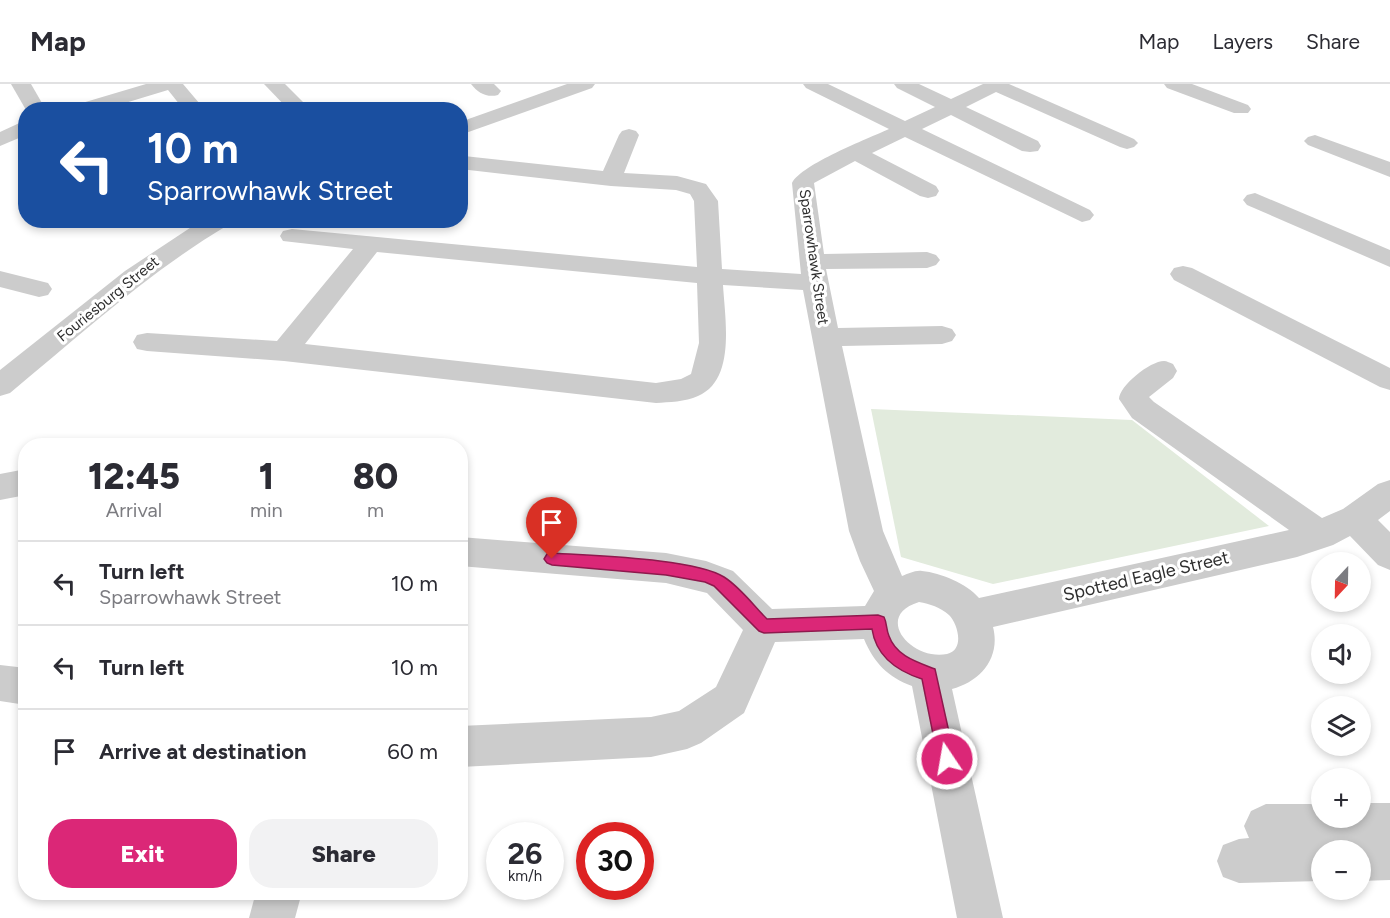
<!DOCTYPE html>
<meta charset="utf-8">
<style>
:root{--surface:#fff;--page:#f2f2f3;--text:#2b2b33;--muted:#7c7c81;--line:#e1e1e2;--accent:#db2777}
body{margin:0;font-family:Figtree,sans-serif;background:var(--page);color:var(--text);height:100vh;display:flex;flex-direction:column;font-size:22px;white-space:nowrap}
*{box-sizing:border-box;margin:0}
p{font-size:20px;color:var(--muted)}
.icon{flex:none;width:33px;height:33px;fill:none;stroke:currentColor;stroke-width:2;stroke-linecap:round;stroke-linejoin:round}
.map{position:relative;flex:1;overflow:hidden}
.details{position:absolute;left:18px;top:354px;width:450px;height:462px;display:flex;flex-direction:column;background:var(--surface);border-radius:24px;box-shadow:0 3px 9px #0003}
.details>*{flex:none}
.hud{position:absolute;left:18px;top:18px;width:450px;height:126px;border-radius:24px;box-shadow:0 3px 9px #0003;background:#1a4fa0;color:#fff;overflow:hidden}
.needle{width:39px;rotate:202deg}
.controls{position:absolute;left:1311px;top:468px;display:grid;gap:12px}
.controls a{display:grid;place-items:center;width:60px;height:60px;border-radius:50%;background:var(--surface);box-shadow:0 3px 9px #0003;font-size:30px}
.speed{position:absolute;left:486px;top:738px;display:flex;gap:12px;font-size:30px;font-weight:700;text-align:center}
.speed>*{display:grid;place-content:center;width:78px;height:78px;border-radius:50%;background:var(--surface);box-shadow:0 3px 9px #0003;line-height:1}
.speed small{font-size:15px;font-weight:400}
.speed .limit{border:9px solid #d22;background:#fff;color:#111}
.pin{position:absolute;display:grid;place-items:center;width:51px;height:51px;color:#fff;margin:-62px -26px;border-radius:50% 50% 50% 0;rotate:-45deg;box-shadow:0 0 6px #0007}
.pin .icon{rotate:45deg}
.me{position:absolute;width:66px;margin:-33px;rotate:348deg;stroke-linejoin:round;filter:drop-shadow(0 0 4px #0008)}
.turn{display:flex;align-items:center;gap:21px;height:126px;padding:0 30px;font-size:27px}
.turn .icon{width:78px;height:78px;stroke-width:2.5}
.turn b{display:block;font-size:42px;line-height:51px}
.eta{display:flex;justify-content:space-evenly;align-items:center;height:102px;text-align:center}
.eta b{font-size:36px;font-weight:800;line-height:42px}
.cta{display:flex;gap:12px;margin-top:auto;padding:12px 30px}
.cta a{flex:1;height:69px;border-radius:24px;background:var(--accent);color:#fff;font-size:24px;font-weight:800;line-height:69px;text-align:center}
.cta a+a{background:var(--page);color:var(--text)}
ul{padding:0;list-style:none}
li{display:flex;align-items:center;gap:18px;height:84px;padding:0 30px;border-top:2px solid var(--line)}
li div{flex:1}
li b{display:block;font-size:22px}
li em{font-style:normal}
header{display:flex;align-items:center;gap:36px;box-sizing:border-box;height:84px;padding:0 30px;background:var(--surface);border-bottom:2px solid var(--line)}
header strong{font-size:28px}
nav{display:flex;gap:33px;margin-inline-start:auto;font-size:21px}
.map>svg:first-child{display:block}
.green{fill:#e2ebdd}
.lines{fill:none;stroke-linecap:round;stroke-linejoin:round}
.minor{fill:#ccc;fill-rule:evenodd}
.route{fill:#db2777;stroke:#8e194d;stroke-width:1.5}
.labels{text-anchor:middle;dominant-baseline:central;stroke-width:6;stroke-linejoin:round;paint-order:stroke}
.far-street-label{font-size:15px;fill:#2f2f2f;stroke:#fff}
.street-label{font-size:18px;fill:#2f2f2f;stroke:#fff}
</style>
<header>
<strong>Map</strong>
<nav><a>Map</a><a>Layers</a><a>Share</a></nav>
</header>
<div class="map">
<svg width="1390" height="834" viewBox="0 0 1390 834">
<rect width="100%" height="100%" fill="#fff"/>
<polygon class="green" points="871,325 1132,336 1269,442 993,500 901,473"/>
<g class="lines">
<g class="minor">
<polygon points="11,0 31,0 46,26 26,26"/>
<polygon points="146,0 183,0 205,26 184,26 168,6 102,26 69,26 72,22"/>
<polygon points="264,0 285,0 311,26 289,26"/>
<path d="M471,0H494L501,7L498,11C487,14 478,9 471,0Z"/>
<polygon points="567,0 595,0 592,4 460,51 460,38"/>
<path d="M803,0H828L905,37L935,23L897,4L894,0H919L951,15L983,0H1009L1134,55L1138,59L1134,63L1127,65L1120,63L996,8L966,23L1038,57L1041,62L1038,67L1030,68L1022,67L951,31L922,45L1090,126L1094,131L1090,136L1082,138L905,53L872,69L936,102L939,107L936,112L928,114L920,112L855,77L814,99L824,170L927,168L936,171L940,176L936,181L927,184L826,185L838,244L942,242L952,245L956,251L952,257L942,260L842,262L883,447L902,492C908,490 915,486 922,487C941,489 966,499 979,514L1289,446L1132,334L1119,315C1119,302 1150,277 1164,277C1167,277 1170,279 1173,280L1177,287L1173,294L1149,313L1154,318L1322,434L1343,425L1378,400L1390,396V427L1378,436L1390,448V486L1378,481L1350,452L1333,461L1297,473L993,543C1001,574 980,598 952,605L1003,834H957L912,602C888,593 874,579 864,555L775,558L744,629L701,659L687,665L651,673L460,683V642L651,633L679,627L716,603L743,546L707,509L666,499L460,482V453L666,469L706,477L733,487L772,525L865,522L874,507L860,477L849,447L803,206L723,201C725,235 736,296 698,312C685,318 669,318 656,319L284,277L147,267L137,265L133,258L137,251L147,249L277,257L353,165L283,157L280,152L283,147L292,145L697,183L694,117L690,110L676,106L611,102L460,85V73L464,72L603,87L619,51L622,47L629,45L636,47L639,51L624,89L677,92L706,100L718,117L722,185L801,190L792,99C802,80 867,55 889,45L806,4ZM377,168L697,199L699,259L691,290L681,295L656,299L305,260ZM919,518C930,520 940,523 949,531C958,540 965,566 947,570C911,577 873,532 919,518Z"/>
<polygon points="1164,0 1192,0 1248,21 1251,25 1248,29 1234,29 1167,4"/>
<polygon points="26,36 26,51 0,62 0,48"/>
<polygon points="1315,51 1390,78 1390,93 1308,61 1304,57 1308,53"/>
<polygon points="1255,109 1390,166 1390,183 1247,121 1243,116 1247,111"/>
<path d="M202,136H232L228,141C149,188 81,250 10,309L0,312V286L125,187Z"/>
<polygon points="1183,182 1192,184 1390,284 1390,306 1380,303 1174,196 1170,190 1174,184"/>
<polygon points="0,187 48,199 52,205 48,211 39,213 0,203"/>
<polygon points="26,385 26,411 0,416 0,390"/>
<polygon points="0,581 26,584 26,621 0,617"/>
<polygon points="1360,719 1390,719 1390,796 1360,797 1360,766 1341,766 1342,763 1340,763 1341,766 1322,766 1322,797 1239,799 1223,793 1217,777 1223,761 1239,755 1249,754 1244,742 1251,727 1266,720 1322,720 1322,734 1360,734"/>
<polygon points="256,808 302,808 295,834 249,834"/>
</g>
</g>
<path class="route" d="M552,469C591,472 694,474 724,493C740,503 754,522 767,535L878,531L884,533C887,539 886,545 889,552C896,572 917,578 935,585L955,675L953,681L947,684L941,681L938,675L922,595C897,587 876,572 872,545L764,549L759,547L714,502L705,498L666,491L552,481L547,479L544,475L547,470Z"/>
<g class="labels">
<g class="far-street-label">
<text transform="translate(814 173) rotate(82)">Sparrowhawk Street</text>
<text transform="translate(108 215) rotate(-39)">Fouriesburg Street</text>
</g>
<g class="street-label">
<text transform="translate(1146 492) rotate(-13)">Spotted Eagle Street</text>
</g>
</g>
</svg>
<div class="controls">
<a><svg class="needle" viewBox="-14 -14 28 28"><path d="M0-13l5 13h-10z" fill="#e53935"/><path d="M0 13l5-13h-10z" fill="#7c7c81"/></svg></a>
<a><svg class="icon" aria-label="sound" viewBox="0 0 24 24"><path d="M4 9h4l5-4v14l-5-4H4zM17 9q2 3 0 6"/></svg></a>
<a><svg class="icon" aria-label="layers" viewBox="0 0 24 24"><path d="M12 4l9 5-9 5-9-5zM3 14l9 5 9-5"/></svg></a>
<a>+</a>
<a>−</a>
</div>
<div class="speed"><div>26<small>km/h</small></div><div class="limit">30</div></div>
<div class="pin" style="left:552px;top:475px;background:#d93025"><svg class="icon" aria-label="arrive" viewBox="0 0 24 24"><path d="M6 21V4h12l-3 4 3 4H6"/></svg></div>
<svg class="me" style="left:947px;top:675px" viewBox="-20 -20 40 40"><circle r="17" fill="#db2777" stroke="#fff" stroke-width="3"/><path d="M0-11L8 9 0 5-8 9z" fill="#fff"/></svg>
<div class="hud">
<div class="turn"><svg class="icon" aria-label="left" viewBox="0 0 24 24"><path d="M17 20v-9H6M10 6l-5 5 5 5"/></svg><div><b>10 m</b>Sparrowhawk Street</div></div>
</div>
<section class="details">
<div class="eta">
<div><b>12:45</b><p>Arrival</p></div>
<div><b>1</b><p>min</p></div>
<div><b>80</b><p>m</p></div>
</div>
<ul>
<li><svg class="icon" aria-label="left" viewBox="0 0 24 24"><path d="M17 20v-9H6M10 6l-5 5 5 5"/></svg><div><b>Turn left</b><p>Sparrowhawk Street</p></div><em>10 m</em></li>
<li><svg class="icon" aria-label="left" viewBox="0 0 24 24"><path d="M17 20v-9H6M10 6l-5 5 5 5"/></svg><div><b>Turn left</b></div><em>10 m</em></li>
<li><svg class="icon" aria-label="arrive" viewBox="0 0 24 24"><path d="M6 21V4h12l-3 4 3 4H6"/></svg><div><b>Arrive at destination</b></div><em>60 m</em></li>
</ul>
<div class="cta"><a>Exit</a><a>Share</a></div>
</section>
</div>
